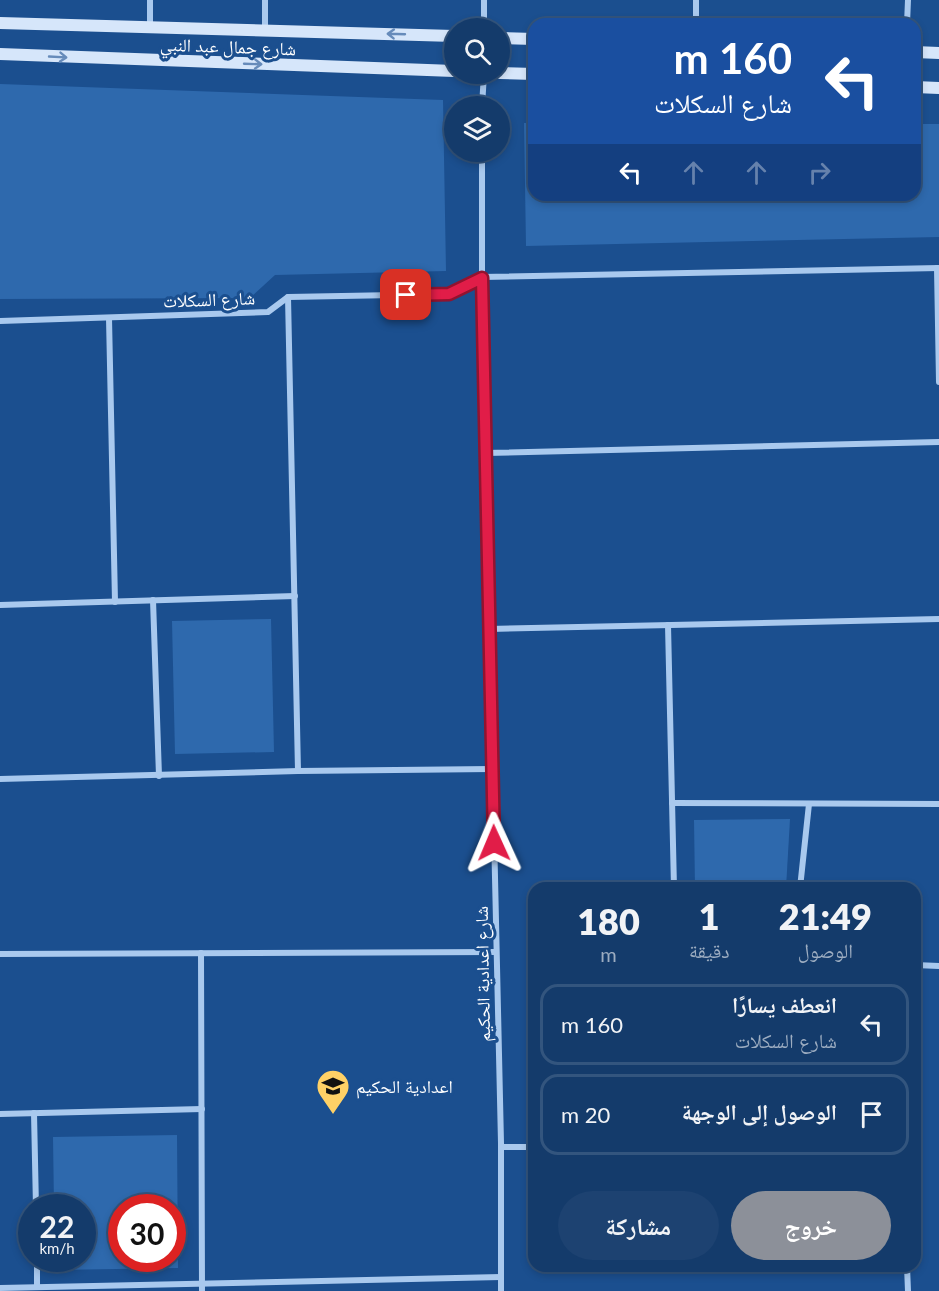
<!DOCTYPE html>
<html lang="ar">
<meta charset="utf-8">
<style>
:root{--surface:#143b6b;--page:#1d4271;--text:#f1f3f6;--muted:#9dadc1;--line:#33557e;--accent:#8c9099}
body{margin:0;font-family:Lato,"Noto Naskh Arabic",sans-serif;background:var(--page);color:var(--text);direction:rtl;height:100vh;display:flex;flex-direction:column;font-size:22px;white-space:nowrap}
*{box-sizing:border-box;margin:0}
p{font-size:20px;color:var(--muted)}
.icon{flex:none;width:33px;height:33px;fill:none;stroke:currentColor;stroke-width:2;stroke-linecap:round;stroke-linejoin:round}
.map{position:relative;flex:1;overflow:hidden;direction:ltr}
.panel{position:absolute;left:528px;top:882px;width:393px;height:390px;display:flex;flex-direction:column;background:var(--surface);border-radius:18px;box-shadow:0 3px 9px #0003,0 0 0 2px var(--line);direction:rtl}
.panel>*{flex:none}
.hud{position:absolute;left:528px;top:18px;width:393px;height:183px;border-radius:18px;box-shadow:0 3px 9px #0003,0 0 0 2px var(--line);direction:rtl;background:#1a4fa0;color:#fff;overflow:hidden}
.buttons{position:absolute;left:444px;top:18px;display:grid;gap:12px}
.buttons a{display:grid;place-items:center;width:66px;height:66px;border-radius:50%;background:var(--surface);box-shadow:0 3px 9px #0003,0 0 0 2px var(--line);font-size:30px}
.speed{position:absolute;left:18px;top:1194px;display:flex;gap:12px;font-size:30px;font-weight:700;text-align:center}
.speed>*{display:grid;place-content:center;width:78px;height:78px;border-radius:50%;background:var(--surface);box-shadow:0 3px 9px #0003,0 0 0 2px var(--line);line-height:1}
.speed small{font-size:15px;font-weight:400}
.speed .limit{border:9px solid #d22;background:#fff;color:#111}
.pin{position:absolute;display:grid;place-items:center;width:51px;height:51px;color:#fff;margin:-26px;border-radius:12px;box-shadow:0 3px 9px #0006}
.me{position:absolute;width:66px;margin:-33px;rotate:359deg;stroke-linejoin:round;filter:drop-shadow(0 0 4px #0008)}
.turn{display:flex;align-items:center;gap:21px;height:126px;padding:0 30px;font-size:27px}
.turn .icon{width:78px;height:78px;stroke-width:2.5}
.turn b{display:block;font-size:42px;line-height:51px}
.lanes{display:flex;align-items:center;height:57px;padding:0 30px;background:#0003;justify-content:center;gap:30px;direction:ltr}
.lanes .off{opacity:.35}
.eta{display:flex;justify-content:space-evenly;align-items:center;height:102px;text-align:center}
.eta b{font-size:36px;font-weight:800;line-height:42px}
.primary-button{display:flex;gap:12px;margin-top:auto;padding:12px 30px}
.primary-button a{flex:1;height:69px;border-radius:36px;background:var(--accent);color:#fff;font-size:24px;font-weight:800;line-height:69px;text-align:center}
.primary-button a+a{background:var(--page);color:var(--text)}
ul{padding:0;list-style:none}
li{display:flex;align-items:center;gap:18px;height:81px;margin:0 12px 9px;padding:0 18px;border:3px solid var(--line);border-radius:18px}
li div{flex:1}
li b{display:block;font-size:22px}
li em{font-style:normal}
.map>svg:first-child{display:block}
.green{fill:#2e69ad;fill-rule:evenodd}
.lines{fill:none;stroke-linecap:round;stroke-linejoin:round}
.street{stroke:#a9c9ee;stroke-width:6}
.secondary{stroke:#d6e6fa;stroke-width:12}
.oneway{stroke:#668bba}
.route-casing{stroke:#92132f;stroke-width:15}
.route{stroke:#e11d48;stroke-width:10}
.labels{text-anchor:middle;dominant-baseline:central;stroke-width:6;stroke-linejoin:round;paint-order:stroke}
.street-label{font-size:18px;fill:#fff;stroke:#1b4f8f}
.poi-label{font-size:18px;fill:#fff;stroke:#1b4f8f;text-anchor:start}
</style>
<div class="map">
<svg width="939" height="1291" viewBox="0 0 939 1291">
<rect width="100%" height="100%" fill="#1b4f8f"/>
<g class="green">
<polygon points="0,84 443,100 446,271 275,275 250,298 0,299"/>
<polygon points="524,123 534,123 534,195 915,195 915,124 939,124 939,237 526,246"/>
<polygon points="271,619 274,752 175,754 172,621"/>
<polygon points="790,819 786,888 695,888 694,820"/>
<path d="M177,1135L178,1268L55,1270V1259L82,1258V1208L54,1207L53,1137ZM122,1208H172V1258H122Z"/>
</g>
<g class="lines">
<g class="street">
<polyline points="265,0 265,30"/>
<polyline points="696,0 696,24"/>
<polyline points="907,24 908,0"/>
<polyline points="150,27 150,0"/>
<polyline points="484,28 484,0"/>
<polyline points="482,106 484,74"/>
<polyline points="482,152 482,301 501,1143 501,1291"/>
<polyline points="937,268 939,382"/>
<polyline points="288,297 298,771"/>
<polyline points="109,318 115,602"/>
<polyline points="0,321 268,312 288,297 449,294 482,277 939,268"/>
<polyline points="485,453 939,442"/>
<polyline points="153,600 159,776"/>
<polyline points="0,605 295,596"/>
<polyline points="668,625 674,888"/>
<polyline points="489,629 939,619"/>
<polyline points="0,779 298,771 492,769"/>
<polyline points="672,803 939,804"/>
<polyline points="800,888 809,804"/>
<polyline points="201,953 202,1291"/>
<polyline points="0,954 496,952"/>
<polyline points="915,965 939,966"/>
<polyline points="34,1113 36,1208"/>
<polyline points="0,1114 202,1109"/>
<polyline points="501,1147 534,1147"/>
<polyline points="37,1258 37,1287"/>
<polyline points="907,1266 908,1291"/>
<polyline points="0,1288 501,1277"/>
</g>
<g class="secondary">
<polyline points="0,23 454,36"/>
<polyline points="500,38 534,39"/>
<polyline points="915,52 939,53"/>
<polyline points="0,54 454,71"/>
<polyline points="500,73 534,74"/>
<polyline points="915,87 939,88"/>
</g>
</g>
<defs><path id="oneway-shaft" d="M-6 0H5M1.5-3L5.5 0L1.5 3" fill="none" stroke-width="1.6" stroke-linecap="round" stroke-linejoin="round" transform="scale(1.5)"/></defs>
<g class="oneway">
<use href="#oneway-shaft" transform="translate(396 34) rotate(-178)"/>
<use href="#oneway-shaft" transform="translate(58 57) rotate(3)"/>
<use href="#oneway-shaft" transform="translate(253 64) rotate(2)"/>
</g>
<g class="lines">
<defs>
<polyline id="route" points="406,295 449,294 482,278 494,843"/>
</defs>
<use href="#route" class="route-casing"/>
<use href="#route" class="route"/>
</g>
<defs>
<symbol id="school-pin" viewBox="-11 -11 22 30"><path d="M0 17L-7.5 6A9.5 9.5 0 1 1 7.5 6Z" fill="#ffd166" stroke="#1b4f8f"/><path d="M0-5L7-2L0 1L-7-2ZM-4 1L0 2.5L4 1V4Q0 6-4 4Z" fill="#111"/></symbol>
</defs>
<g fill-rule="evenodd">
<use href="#school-pin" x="314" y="1067" width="38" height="52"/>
</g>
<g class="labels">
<g class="street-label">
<text transform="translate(228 46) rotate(2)">شارع جمال عبد النبي</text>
<text transform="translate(209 299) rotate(-2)">شارع السكلات</text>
<text transform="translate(482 974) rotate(-91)">شارع اعدادية الحكيم</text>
</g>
<g class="poi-label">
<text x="356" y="1086">اعدادية الحكيم</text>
</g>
</g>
</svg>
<div class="buttons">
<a><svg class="icon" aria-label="search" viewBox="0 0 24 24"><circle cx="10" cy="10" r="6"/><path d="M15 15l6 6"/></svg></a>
<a><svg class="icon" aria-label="layers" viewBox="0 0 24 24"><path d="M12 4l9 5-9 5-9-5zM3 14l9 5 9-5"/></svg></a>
</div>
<div class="speed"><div>22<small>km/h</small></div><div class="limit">30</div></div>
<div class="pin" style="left:406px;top:295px;background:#d93025"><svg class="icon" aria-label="arrive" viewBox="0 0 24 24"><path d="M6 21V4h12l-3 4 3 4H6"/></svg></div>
<svg class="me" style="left:494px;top:843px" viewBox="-20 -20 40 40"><path d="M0-17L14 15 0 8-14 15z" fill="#e11d48" stroke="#fff" stroke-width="4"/></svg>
<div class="hud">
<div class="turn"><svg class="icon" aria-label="left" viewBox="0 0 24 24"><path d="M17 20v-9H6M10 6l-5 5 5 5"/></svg><div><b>160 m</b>شارع السكلات</div></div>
<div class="lanes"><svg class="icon" aria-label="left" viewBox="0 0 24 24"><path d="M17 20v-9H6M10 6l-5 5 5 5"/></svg><svg class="icon off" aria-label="ahead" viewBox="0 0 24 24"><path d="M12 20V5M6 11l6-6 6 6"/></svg><svg class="icon off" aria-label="ahead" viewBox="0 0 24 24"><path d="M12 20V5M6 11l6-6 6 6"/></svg><svg class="icon off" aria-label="right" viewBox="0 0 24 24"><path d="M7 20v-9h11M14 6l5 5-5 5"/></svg></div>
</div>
<section class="panel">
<div class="eta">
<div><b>21:49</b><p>الوصول</p></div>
<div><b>1</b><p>دقيقة</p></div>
<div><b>180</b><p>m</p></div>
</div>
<ul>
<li><svg class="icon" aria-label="left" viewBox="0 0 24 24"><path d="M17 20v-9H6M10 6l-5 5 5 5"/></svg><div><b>انعطف يسارًا</b><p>شارع السكلات</p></div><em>160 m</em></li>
<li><svg class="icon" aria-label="arrive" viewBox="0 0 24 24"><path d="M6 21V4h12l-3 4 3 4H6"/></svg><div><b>الوصول إلى الوجهة</b></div><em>20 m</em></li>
</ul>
<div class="primary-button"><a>خروج</a><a>مشاركة</a></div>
</section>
</div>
